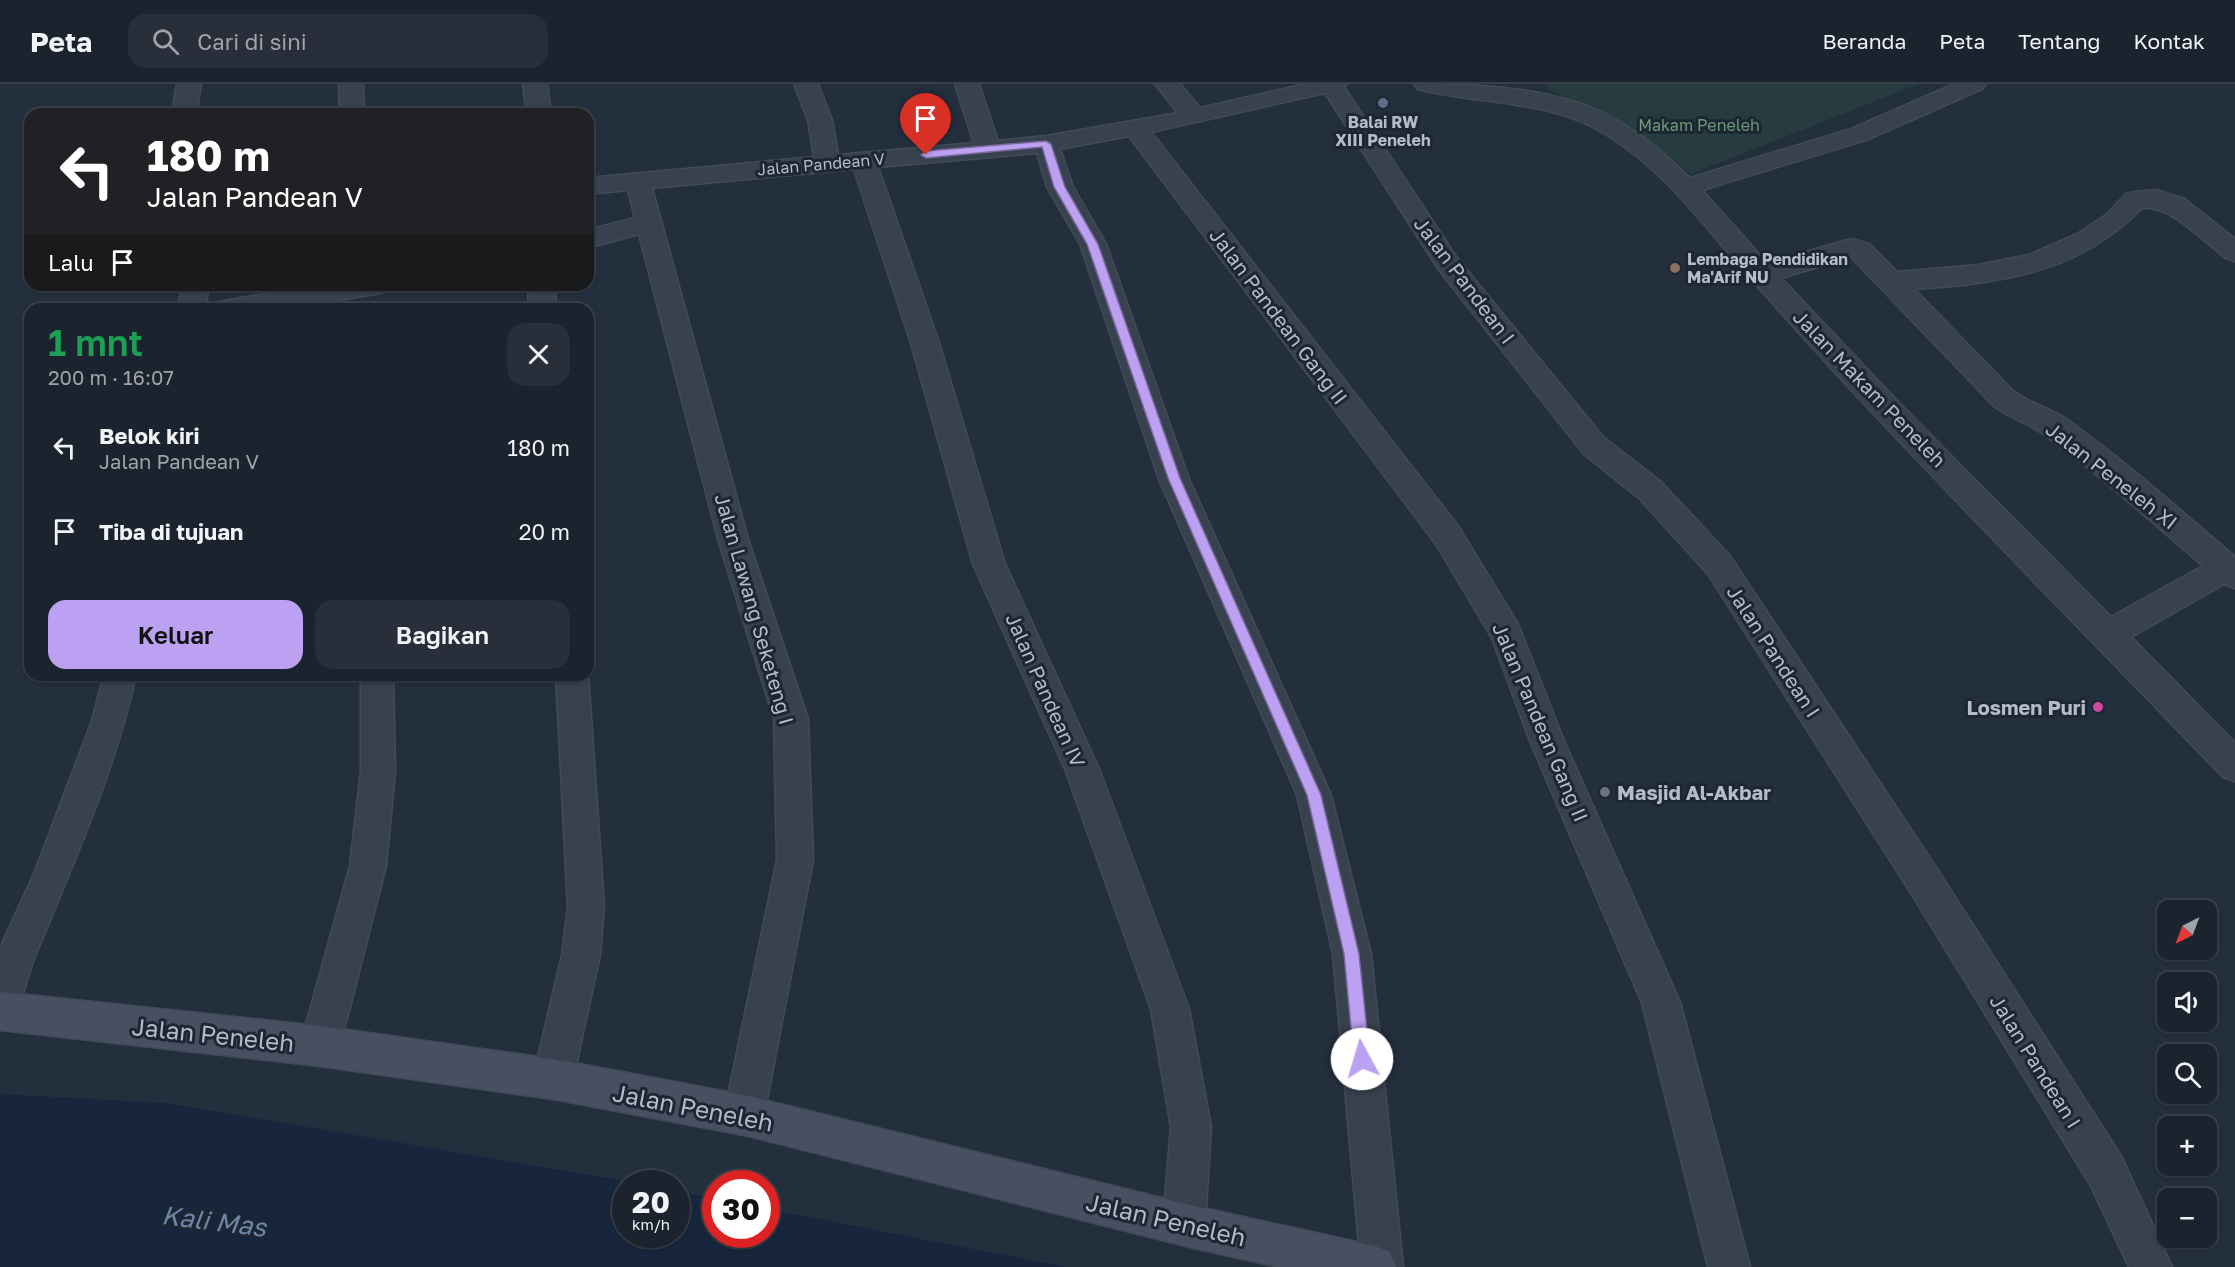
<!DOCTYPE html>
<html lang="id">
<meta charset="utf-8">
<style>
:root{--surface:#1b232e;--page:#282f3a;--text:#f1f3f6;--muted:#a0a4aa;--line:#39404a;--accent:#bca0f2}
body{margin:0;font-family:"Golos Text",sans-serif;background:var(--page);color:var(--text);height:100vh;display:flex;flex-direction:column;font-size:22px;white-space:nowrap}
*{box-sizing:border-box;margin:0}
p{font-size:20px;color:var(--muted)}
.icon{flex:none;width:33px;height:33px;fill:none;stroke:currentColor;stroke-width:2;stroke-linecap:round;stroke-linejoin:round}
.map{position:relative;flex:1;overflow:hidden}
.details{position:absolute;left:24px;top:219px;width:570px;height:378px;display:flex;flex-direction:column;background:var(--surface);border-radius:18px;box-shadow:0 2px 4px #0004,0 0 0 2px var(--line)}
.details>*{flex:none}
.guide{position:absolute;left:24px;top:24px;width:570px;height:183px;border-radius:18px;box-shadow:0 2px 4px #0004,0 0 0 2px var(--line);background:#202124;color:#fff;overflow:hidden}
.needle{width:39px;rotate:222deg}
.fabs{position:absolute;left:2157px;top:816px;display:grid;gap:12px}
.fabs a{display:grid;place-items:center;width:60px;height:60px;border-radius:12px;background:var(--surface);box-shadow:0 2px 4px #0004,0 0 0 2px var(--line);font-size:30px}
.speed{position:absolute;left:612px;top:1086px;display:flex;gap:12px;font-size:30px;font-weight:700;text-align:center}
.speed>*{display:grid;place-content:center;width:78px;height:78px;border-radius:50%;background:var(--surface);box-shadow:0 2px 4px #0004,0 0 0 2px var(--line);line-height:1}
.speed small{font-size:15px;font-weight:400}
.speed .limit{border:9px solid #d22;background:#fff;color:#111}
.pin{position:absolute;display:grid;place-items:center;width:51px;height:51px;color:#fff;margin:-62px -26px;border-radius:50% 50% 50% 0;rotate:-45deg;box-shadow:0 0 6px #0007}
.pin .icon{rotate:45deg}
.me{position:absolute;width:66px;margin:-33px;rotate:354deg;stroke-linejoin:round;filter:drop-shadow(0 0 4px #0008)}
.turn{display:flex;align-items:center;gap:21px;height:126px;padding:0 24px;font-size:27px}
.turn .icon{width:78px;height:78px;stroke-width:2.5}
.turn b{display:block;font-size:42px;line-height:51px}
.then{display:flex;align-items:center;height:57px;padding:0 24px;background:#0003;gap:12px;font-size:22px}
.round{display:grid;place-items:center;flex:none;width:63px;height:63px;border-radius:18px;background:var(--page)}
.overview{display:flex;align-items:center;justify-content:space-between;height:102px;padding:0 24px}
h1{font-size:36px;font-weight:600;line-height:45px;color:#1e9e55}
.cta{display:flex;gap:12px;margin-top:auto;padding:12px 24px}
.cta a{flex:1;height:69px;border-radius:18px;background:var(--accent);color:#111;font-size:24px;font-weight:600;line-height:69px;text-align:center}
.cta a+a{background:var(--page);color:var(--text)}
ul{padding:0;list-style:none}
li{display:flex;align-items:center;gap:18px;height:84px;padding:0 24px}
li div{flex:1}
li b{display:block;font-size:22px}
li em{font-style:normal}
header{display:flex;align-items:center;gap:36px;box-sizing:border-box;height:84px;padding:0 30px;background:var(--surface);border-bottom:2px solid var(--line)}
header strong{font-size:28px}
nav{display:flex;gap:33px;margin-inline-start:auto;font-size:21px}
.search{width:420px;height:54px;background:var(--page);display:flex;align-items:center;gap:15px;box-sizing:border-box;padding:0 21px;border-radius:18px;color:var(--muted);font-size:22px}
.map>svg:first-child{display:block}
.green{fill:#263c3f}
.water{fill:#17263c}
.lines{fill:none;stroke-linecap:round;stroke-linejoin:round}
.street-casing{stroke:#414a57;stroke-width:3}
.secondary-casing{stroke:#414a57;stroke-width:3}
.street{fill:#38414e;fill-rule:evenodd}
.secondary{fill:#465061;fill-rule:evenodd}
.route{fill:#bca0f2;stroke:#7a689d;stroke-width:1.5}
.service-dot{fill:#5c6f8a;stroke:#1d2633;stroke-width:2}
.education-dot{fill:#8d6e63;stroke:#1d2633;stroke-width:2}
.hotel-dot{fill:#d1479c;stroke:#1d2633;stroke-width:2}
.worship-dot{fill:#6b7280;stroke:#1d2633;stroke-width:2}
.labels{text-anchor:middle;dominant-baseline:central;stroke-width:6;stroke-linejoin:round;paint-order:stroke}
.far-poi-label{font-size:16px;font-weight:bold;fill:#b4bcc9;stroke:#1d2633}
.far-park-label{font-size:16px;fill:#6b9a76;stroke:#1d2633}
.far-street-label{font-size:16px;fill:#b4bcc9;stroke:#1d2633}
.street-label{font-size:20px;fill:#b4bcc9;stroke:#1d2633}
.poi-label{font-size:20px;font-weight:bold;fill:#b4bcc9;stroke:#1d2633;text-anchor:end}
.near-street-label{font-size:24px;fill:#b4bcc9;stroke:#1d2633}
.near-water-label{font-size:26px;font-style:italic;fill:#6d86a8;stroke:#1d2633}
</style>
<header>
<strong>Peta</strong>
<div class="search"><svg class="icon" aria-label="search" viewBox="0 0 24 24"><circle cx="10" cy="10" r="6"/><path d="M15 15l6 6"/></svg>Cari di sini</div>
<nav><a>Beranda</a><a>Peta</a><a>Tentang</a><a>Kontak</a></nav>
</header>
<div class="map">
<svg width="2235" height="1183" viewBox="0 0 2235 1183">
<rect width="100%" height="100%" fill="#242f3e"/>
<path class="green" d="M1544,0H1918L1691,90C1649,52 1600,30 1550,6Z"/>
<polygon class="water" points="0,1010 164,1019 639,1099 626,1100 626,1150 676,1150 677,1107 715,1115 716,1150 766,1150 767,1125 1066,1183 0,1183"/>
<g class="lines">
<defs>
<g id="street">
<polygon points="177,0 201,0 196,30 172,30"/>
<polygon points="339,0 363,0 364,30 340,30"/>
<polygon points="523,0 547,0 551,30 527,30"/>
<polygon points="794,0 818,0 832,36 838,71 974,59 955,0 979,0 998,57 1046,52 1178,29 1155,0 1180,0 1200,24 1305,0 1347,0 1344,3 1457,174 1604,354 1661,398 1730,472 1937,785 2121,1072 2172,1183 2129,1183 2091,1102 1911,809 1708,490 1639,414 1584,370 1439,186 1325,9 1151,48 1458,442 1518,540 1564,657 1680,918 1750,1183 1708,1183 1642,919 1530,657 1492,554 1436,460 1129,52 1060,65 1073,103 1106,160 1189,395 1331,711 1371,870 1403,1183 1361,1183 1333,870 1297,711 1159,395 1080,160 1047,103 1037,69 878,83 939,259 1005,480 1099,685 1189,925 1211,1043 1205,1140 1199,1155 1184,1161 1169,1155 1163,1140 1171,1043 1151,925 1065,685 973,480 911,259 854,85 652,104 748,455 808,635 813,776 764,1031 758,1045 744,1051 730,1045 724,1031 777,776 774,635 718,455 639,150 588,164 588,146 635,134 628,106 588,110 588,94 814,73 808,36"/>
<path d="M1414,0C1472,0 1548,3 1601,28C1635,44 1663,68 1690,94L1851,45L1954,0H1986L1982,5L1869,55L1702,106L1767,179L1851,155L1869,160L1897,188L1978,181L2029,171L2079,149L2106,131L2126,110L2135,108L2156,106L2184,115L2235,155V177L2226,174C2203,157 2171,121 2142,124C2079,189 2001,199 1914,205L2013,307C2029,319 2049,324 2066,335C2125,377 2180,426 2235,473V504L2224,500L2131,553L2235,659V697L2223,693C2092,556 1958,422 1830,283C1798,248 1766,212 1735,177C1697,132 1658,82 1607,51C1551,15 1481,21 1418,5ZM1851,173L1993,321C2009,334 2029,339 2045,351C2100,391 2151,437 2203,482L2111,533L1902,322L1781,194Z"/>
<polygon points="183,201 209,201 205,225 177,225"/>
<polygon points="319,201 388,201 384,208 375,210 287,225 216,225 220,218 230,216"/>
<polygon points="528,201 554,201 557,225 529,225"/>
<polygon points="588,590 604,823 600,871 573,995 567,1009 553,1015 539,1009 533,995 562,871 568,823 556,591"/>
<path d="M104,591H136C115,686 75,776 38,865C27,889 23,915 14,939L0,944V864L34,790L92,637Z"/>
<polygon points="361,591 393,591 395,687 386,782 340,962 334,976 320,982 306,976 300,962 350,782 361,687"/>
</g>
<polygon id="secondary" points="0,908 320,942 553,975 744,1011 1194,1122 1375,1162 1390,1168 1396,1183 1279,1183 1194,1164 744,1051 553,1015 320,982 0,946"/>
</defs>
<use href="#street" class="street-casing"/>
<use href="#secondary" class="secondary-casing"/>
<use href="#street" class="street"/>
<use href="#secondary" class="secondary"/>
</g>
<polygon class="route" points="1046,57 1051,60 1065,103 1098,160 1180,394 1321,711 1359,870 1370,975 1368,980 1362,983 1356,980 1354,975 1344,870 1307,711 1168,394 1087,160 1054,103 1042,63 926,74 921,71 926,67"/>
<circle class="service-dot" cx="1383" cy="19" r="6"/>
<circle class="education-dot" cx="1675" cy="184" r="6"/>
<circle class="hotel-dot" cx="2098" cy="623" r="6"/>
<circle class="worship-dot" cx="1605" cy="708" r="6"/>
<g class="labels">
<g class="far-poi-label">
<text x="1383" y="38">Balai RW<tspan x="1383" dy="18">XIII Peneleh</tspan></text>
<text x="1687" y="175" text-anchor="start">Lembaga Pendidikan<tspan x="1687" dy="18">Ma'Arif NU</tspan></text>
</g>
<g class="far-park-label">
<text x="1699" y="41">Makam Peneleh</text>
</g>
<g class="far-street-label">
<text transform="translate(821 80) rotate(-5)">Jalan Pandean V</text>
</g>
<g class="street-label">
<text transform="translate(1465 196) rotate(53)">Jalan Pandean I</text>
<text transform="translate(1279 232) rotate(53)">Jalan Pandean Gang II</text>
<text transform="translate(1870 304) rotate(46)">Jalan Makam Peneleh</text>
<text transform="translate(2112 391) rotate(38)">Jalan Peneleh XI</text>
<text transform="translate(755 525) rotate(74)">Jalan Lawang Seketeng I</text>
<text transform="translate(1774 567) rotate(57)">Jalan Pandean I</text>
<text transform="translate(1046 606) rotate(66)">Jalan Pandean IV</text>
<text transform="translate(1541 638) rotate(67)">Jalan Pandean Gang II</text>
<text transform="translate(2036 977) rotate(58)">Jalan Pandean I</text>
</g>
<g class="poi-label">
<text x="2086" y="623">Losmen Puri</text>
<text x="1617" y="708" text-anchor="start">Masjid Al-Akbar</text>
</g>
<g class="near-street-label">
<text transform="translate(213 950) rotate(6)">Jalan Peneleh</text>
<text transform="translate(693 1023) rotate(11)">Jalan Peneleh</text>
<text transform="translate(1166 1135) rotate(13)">Jalan Peneleh</text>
</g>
<g class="near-water-label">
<text transform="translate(214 1137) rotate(7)">Kali Mas</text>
</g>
</g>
</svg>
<div class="fabs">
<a><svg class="needle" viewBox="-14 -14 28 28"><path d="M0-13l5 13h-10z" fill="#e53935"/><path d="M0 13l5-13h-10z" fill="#a0a4aa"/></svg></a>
<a><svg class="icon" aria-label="sound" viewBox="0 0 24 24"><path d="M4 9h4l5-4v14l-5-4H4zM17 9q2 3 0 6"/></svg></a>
<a><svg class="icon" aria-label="search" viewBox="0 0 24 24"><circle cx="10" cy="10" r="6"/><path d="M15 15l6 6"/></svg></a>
<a>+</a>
<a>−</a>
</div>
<div class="speed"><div>20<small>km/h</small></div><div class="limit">30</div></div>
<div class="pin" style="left:926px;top:71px;background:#d93025"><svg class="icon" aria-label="arrive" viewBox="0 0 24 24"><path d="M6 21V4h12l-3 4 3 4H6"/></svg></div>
<svg class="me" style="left:1362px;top:975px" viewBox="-20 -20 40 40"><circle r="19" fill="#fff"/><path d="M0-13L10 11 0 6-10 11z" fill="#bca0f2"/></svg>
<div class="guide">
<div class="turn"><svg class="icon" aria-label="left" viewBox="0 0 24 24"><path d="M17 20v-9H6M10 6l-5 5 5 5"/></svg><div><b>180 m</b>Jalan Pandean V</div></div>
<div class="then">Lalu<svg class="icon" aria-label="arrive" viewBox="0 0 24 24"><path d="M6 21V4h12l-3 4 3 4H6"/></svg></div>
</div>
<section class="details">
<div class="overview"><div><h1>1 mnt</h1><p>200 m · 16:07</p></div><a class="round"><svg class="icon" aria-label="close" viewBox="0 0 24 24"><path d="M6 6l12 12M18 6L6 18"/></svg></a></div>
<ul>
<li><svg class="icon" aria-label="left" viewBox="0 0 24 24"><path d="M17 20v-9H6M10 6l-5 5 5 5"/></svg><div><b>Belok kiri</b><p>Jalan Pandean V</p></div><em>180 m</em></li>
<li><svg class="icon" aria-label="arrive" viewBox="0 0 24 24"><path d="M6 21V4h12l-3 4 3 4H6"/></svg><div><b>Tiba di tujuan</b></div><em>20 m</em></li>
</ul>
<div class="cta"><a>Keluar</a><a>Bagikan</a></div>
</section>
</div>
